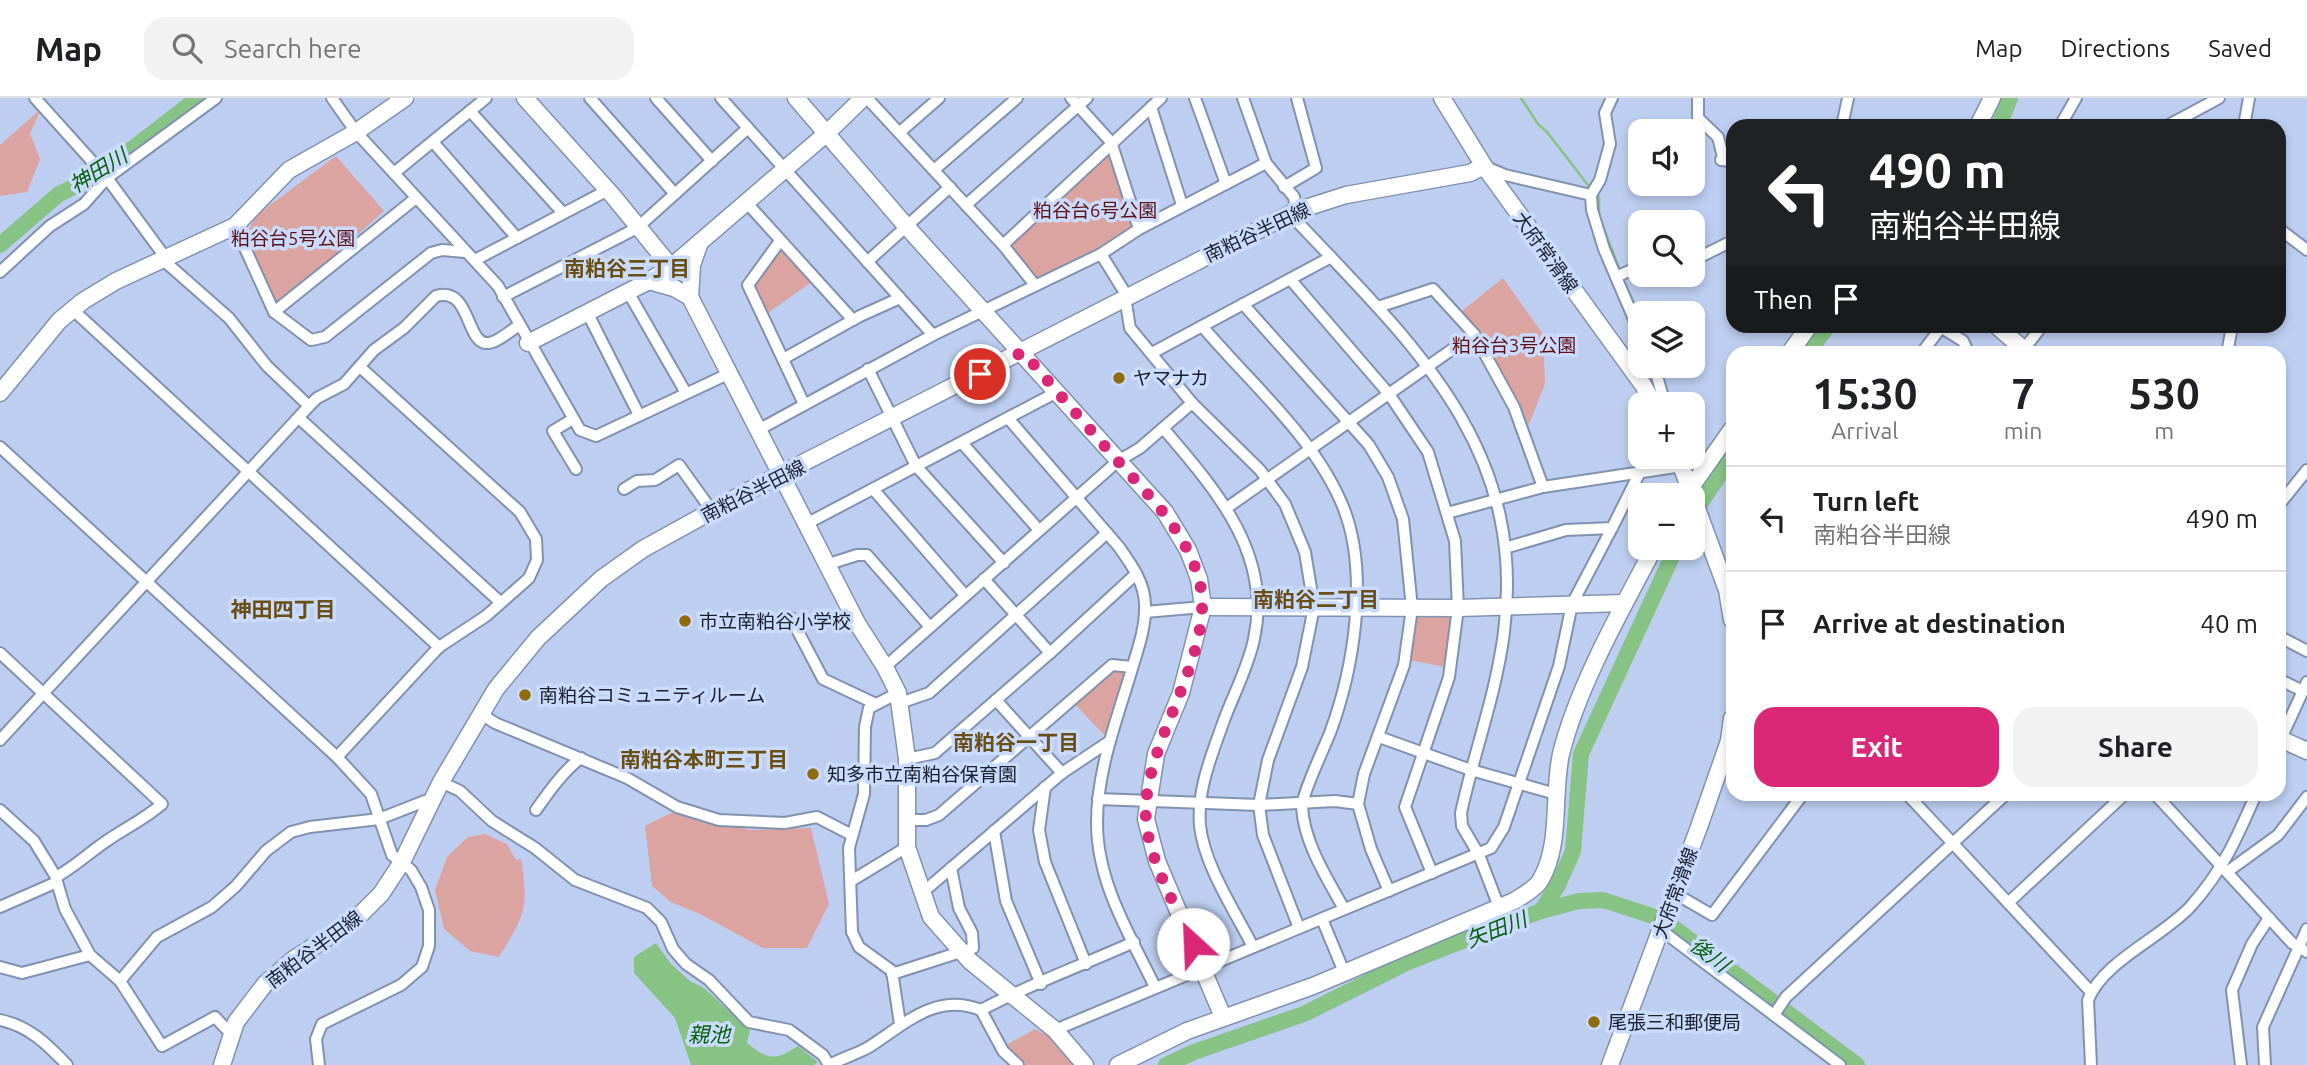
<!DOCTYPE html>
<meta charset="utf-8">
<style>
:root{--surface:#fff;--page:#f2f2f2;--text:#202124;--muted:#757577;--line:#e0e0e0;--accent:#db2777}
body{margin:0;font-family:Ubuntu,"Noto Sans JP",sans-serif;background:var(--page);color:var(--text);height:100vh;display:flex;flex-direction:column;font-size:26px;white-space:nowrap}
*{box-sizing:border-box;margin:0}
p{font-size:23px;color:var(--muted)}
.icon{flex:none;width:38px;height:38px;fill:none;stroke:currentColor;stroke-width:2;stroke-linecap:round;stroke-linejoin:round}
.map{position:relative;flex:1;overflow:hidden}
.drawer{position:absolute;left:1726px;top:248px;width:560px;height:455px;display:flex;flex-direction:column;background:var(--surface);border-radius:21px;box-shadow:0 4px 10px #0003}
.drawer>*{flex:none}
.hud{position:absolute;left:1726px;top:21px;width:560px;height:214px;border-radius:21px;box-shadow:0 4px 10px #0003;background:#202124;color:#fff;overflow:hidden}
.buttons{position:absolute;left:1628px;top:21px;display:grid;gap:14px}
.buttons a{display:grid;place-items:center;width:77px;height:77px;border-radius:14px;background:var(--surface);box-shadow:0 4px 10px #0003;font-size:35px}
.pin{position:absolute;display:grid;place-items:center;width:60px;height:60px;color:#fff;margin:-30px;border:4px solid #fff;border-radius:50%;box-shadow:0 2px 7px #0007}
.me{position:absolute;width:77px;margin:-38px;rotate:335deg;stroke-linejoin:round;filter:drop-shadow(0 0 5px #0008)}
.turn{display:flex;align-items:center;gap:24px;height:147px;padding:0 28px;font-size:32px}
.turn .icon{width:91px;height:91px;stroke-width:2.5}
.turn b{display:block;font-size:49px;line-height:60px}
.then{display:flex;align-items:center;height:66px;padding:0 28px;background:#0003;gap:14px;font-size:26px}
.eta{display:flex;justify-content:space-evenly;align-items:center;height:119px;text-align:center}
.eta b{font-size:42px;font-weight:700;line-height:49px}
.primary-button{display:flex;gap:14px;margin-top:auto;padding:14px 28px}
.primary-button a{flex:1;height:80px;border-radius:21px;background:var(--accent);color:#fff;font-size:28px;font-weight:700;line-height:80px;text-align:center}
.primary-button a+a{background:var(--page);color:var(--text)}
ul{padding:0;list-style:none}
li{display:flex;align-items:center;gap:21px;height:105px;padding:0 28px;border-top:2px solid var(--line)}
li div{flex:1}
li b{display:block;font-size:26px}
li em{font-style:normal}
header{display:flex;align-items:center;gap:42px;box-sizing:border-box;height:98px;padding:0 35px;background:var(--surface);border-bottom:2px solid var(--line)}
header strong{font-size:33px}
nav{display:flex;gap:38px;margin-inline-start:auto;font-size:24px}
.search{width:490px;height:63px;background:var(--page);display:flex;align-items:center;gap:18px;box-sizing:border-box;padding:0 24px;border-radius:21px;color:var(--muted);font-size:26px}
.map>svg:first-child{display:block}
.green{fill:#dba4a0}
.water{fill:#87c384}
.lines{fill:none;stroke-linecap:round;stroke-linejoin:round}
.stream{stroke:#87c384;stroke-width:2.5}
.river{stroke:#87c384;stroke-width:16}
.street-casing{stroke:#8192b1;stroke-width:14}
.secondary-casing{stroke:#8192b1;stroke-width:19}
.street{stroke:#fff;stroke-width:10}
.secondary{stroke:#fff;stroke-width:16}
.route{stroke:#db2777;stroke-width:12;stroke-dasharray:0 21.6}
.poi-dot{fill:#8f6a0f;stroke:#cadbfd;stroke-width:2.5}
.labels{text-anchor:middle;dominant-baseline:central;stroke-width:7;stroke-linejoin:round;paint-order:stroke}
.park-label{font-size:19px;fill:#5f1116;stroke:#cadbfd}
.street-label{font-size:19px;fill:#1a202c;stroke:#cadbfd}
.poi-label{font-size:19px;fill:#1a202c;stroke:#cadbfd;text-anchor:start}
.water-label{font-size:21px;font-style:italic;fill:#07610d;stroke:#cadbfd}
.neighbourhood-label{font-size:21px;font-weight:bold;fill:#6a5017;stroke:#cadbfd}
</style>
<header>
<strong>Map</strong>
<div class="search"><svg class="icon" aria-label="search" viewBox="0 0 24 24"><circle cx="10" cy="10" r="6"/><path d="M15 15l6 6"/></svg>Search here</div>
<nav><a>Map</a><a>Directions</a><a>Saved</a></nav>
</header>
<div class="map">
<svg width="2307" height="967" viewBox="0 0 2307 967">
<rect width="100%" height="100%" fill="#bdcef0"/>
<g class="green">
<polygon points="41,11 30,36 40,61 27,94 0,98 0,47"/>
<polygon points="1111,44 1139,131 1035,187 1003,147"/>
<polygon points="336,58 384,113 281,205 274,206 246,135 258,116"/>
<polygon points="780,143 816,181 762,219 748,187"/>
<polygon points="1503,180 1543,236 1545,286 1525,336 1514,309 1457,217"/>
<polygon points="1412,510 1458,510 1450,570 1405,561"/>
<polygon points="1112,567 1132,569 1110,643 1071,602"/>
<polygon points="705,714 749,732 811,730 829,806 807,850 763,850 700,816 671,804 652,788 645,728 671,715"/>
<path d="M485,736L507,746L516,762L521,761C529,811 525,816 499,859L470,853L444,831L435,792L447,759L468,739Z"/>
<polygon points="1035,931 1051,940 1079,967 1024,967 1003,949"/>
</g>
<path class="water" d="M656,845L671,866L690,883L704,890L750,932L747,945C768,962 775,963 798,948L818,964L814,967H691L675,920L634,875V859Z"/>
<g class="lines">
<g class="stream">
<polyline points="1521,0 1538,26 1547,34 1591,91"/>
<polyline points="1596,96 1599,99 1599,118 1621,175"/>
<polyline points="1623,181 1640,218"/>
</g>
<g class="river">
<polyline points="1999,28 2010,0"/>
<polyline points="0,147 59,96 97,78 198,0"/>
<polyline points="1807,256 1828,228"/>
<polyline points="1692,418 1732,358"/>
<polyline points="1541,813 1558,787 1573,753 1581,656 1676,450"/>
<polyline points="1166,967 1194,954 1304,916 1406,865 1467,841 1541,813 1579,803 1603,802 1662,821 1857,967"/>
</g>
<defs>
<g id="street">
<polyline points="35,0 107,80 165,159"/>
<polyline points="332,0 356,34 498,188 580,332 596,338 728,276"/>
<polyline points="590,0 675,96"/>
<polyline points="656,0 712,63"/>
<polyline points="721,0 933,237"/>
<polyline points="867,0 1003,147 1035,187"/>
<polyline points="1071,0 1111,44 1139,131"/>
<polyline points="1195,0 1226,86"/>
<polyline points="1243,0 1266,65"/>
<polyline points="1612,0 1605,15 1610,46 1600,82 1591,97 1592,112 1604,151 1640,235"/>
<polyline points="1698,0 1698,20 1718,39 1723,59 1721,62 1732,63"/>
<polyline points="1151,9 1182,107"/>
<polyline points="470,13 563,115"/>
<polyline points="1842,28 1848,0"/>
<polyline points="2060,28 2076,0"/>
<polyline points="2167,28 2219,0"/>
<polyline points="2244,28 2249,0"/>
<polyline points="900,34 939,0"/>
<polyline points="433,44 517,140"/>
<polyline points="1486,69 1505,77 1591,97"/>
<polyline points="934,72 1017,0"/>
<polyline points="394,75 486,0"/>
<polyline points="1284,89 1316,70 1297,0"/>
<polyline points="746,104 853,222"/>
<polyline points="966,107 1087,0"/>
<path d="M1290,116C1407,241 1528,345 1504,534C1496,597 1474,654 1461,715L1462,728L1479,757L1499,809"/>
<polyline points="235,128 274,214 311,242 325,239 431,155 442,152 465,154"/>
<polyline points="2278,130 2307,152"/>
<polyline points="780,143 748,187 804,306"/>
<polyline points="1003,147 1161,0"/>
<polyline points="1101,156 1127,198"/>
<polyline points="162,161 229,220 267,268 309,308"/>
<polyline points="475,162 608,92"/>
<polyline points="1692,163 1732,143"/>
<polyline points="867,164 950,89"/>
<polyline points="0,174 50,128 84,106 107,80 216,0"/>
<polyline points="1616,179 1640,168"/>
<polyline points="1290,181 1389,296 1428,354 1455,443 1458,510 1449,579 1405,709 1432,775"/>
<polyline points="628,194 686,295"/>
<polyline points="503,199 637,130 748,30"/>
<polyline points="1125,199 1130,230 1192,305 1260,372 1285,406 1305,454 1314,509 1302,569 1268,662 1259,707 1263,737 1299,830"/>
<polyline points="1243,206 1369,347 1388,379 1403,421 1412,510 1404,567 1364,676 1358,706 1371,751 1389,793"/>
<polyline points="1378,209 1433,191 1474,236 1514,309 1543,389"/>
<polyline points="72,211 439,549"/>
<polyline points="274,214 416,100"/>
<polyline points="587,214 639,317"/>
<path d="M1202,228C1250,285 1316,340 1344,411C1369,477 1354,570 1330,635C1324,650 1302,696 1302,709C1304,745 1327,780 1344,811"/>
<polyline points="1939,228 1963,243 1969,256"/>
<polyline points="2024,251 2042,228"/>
<polyline points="1152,255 1331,159"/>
<polyline points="1921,256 1942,228"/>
<polyline points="2227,256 2232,228"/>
<polyline points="783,261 860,218 900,200"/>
<polyline points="1654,268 1665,306"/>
<polyline points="868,271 916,368 1004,465"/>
<polyline points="299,320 500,504"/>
<path d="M1008,320L1119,449C1131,466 1145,485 1145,507C1146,530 1137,553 1131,574C1116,624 1097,673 1097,725C1097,785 1130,837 1155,889"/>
<polyline points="573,321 553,333 576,371"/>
<path d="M1163,330C1214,390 1273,455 1254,541C1248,570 1233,597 1223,625C1211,659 1197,692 1200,728C1204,767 1236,815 1253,849"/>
<polyline points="758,332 933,237 1101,156 1139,131 1266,65 1294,99 1296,113"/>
<polyline points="963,346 1039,432"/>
<polyline points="0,349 337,659 371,696 392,757 411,772 421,789 429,812 429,848 422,869 401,887 322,926 316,941 319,967"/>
<polyline points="624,391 637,383 655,382 679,367 712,413"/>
<polyline points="873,391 965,497"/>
<polyline points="2278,408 2307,372"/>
<polyline points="1228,409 1474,236"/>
<polyline points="1447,415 1543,389 1682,368"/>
<polyline points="808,425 1057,294"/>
<polyline points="1505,450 1566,432 1612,430 1639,376"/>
<polyline points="829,466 857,457 867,457 930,529"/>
<polyline points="984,481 1050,555"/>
<polyline points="1145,514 1203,509"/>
<polyline points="791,520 823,581 876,606"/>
<polyline points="2278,548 2284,541 2307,553"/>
<path d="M0,555L162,706C146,720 129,728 111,740C92,752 76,768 56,779L57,784L0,809"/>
<polyline points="885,569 1118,363 1140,350 1192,305"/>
<polyline points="2278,581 2303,593"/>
<polyline points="898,595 869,610 865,629 864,696 849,750 852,834 859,849 892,873 900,926"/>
<polyline points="996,602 1062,675"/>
<polyline points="900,605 929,595 1107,435"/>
<polyline points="480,615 495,625 627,680 677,709 719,722 785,725 817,719 852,737"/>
<polyline points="1379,639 1471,672 1556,696"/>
<path d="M0,642L309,308L317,300L344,286L374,252L404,230L436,198C472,188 465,248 489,245C498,244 510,233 518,228"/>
<polyline points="2279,645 2307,584"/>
<polyline points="337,659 439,549 486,518 529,480 537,462 536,441 520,414 360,269"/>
<polyline points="907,661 935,655 1050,555 1136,476"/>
<polyline points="441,684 460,693 492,723 535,750 575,782 647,810 661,824 673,851 686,866 709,882 749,924 789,932 823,957 829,967"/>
<polyline points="1045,689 1039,732 1045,764 1086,866"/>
<polyline points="1907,696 2091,894"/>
<polyline points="2155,696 2292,845 2307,854"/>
<polyline points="1098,701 1259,707 1335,703 1358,706"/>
<polyline points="0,712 34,743 56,779"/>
<path d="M536,712C548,695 564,672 581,660"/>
<polyline points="907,722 926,722 939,717 1112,567 1132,569"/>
<polyline points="994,733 1006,803 1041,886"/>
<polyline points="2227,774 2278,737 2307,699"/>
<polyline points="851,783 907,749"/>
<polyline points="57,784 65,811 90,857"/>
<polyline points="922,795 1062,675 1110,643"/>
<polyline points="1676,796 1712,817 1803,696"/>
<polyline points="2008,805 2125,696"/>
<polyline points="1322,821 1344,874"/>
<polyline points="1661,832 1840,967"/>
<polyline points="0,869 22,875 90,857 120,883 162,948 215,919 231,936"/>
<polyline points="892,876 973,850 972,835 959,810 951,770"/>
<polyline points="120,883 157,839 212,809 236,788 266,753 291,734 310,729 379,721 425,703 431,704"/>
<polyline points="981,912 1003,953 1018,967"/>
<polyline points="1774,917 1786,899 2006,696"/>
<path d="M0,922C29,928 47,946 67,967"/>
<polyline points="1055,932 1491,750 1504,729 1559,568 1572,506 1612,430"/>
<path d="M830,967C842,960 857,956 869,949C905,926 936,894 981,912C1030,886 1083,867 1134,844"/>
<path d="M2091,967L2088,902C2103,863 2163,839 2191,808C2223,772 2237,740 2256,696"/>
<polyline points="2241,967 2232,892 2252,846 2269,820"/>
<polyline points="2265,967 2263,929 2307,831"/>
</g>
<g id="secondary">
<polyline points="525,0 613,98 671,169"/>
<polyline points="796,0 907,129 1165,414 1188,452 1199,481 1203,509 1181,595 1156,656 1146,721 1157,763 1223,919"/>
<polyline points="1442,0 1484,68 1643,287 1654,306"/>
<polyline points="1978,28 1992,0"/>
<polyline points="700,144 692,167 690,199 857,525 885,569 898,595 907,661 907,749 931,819 970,863 1055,932 1085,967"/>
<polyline points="649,183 674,190 690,199"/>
<polyline points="1997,228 2029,256"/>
<polyline points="528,245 649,183 671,169 827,35 863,0"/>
<polyline points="1789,256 1809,228"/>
<polyline points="0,295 59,223 83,203 116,183 235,128 289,72 356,34 405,0"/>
<polyline points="1678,359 1727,492 1732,522"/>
<polyline points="1687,395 1732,331"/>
<polyline points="1203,509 1458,510 1624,505"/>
<polyline points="2278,640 2307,653"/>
<polyline points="222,967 236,924 265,886 294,861 355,822 381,796 402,764 441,684 496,591 538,540 601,481 643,451 748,393 1296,113 1346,97 1470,75 1484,68"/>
<path d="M1118,967L1187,933L1313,888L1514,803C1523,797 1534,792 1540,783C1562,747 1552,696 1561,656C1577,590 1622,510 1654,450"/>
<polyline points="1610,967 1699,729 1729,643 1732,620"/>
</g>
</defs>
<use href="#street" class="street-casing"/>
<use href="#secondary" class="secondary-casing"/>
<use href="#street" class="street"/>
<use href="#secondary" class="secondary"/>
</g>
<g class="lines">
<path class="route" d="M980,276L1023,254C1054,290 1085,326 1117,362C1149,398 1183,430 1198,478C1221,554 1140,644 1146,723C1150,765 1176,808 1193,846"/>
</g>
<g class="poi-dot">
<circle cx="1119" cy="280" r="7"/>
<circle cx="685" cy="523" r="7"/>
<circle cx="525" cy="597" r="7"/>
<circle cx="813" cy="676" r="7"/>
<circle cx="1594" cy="924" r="7"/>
</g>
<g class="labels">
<g class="park-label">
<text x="1095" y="112">粕谷台6号公園</text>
<text x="293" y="140">粕谷台5号公園</text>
<text x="1514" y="247">粕谷台3号公園</text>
</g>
<g class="street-label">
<text transform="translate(1257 134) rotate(-25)">南粕谷半田線</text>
<text transform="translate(1546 154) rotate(54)">大府常滑線</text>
<text transform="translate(753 393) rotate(-27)">南粕谷半田線</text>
<text transform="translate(1675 795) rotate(-70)">大府常滑線</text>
<text transform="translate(314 851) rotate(-37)">南粕谷半田線</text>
</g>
<g class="poi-label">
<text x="1133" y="280">ヤマナカ</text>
<text x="699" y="523">市立南粕谷小学校</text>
<text x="539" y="597">南粕谷コミュニティルーム</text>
<text x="827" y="676">知多市立南粕谷保育園</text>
<text x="1608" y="924">尾張三和郵便局</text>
</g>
<g class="water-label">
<text transform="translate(98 72) rotate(-32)">神田川</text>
<text transform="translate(1496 831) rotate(-21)">矢田川</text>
<text transform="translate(1710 856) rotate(37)">後川</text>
<text x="709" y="936">親池</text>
</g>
<g class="neighbourhood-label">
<text x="627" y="170">南粕谷三丁目</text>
<text x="1316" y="501">南粕谷二丁目</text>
<text x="283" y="511">神田四丁目</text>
<text x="1016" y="644">南粕谷一丁目</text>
<text x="704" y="661">南粕谷本町三丁目</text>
</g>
</g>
</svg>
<div class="buttons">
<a><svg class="icon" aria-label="sound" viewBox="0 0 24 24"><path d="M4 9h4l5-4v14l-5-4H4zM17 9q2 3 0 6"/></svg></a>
<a><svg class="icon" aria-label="search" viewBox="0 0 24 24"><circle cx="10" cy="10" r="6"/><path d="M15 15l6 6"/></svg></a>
<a><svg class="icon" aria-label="layers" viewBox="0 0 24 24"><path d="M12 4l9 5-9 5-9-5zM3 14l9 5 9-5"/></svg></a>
<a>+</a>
<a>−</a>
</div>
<div class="pin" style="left:980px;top:276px;background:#d93025"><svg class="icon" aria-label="arrive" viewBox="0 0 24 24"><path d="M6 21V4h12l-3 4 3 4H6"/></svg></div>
<svg class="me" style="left:1193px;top:846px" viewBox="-20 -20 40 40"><circle r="19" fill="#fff"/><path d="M0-13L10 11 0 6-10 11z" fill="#db2777"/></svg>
<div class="hud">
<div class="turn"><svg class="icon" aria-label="left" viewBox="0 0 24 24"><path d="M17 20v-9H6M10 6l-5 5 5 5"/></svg><div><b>490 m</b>南粕谷半田線</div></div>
<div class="then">Then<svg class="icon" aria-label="arrive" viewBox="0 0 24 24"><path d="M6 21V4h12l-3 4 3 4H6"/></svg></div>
</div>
<section class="drawer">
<div class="eta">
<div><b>15:30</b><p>Arrival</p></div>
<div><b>7</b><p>min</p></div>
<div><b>530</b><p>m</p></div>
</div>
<ul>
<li><svg class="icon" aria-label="left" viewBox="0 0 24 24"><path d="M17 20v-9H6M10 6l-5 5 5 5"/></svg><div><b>Turn left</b><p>南粕谷半田線</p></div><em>490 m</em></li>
<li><svg class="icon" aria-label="arrive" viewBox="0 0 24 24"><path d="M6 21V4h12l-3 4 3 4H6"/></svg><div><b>Arrive at destination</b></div><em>40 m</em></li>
</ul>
<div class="primary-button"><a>Exit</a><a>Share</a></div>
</section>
</div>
